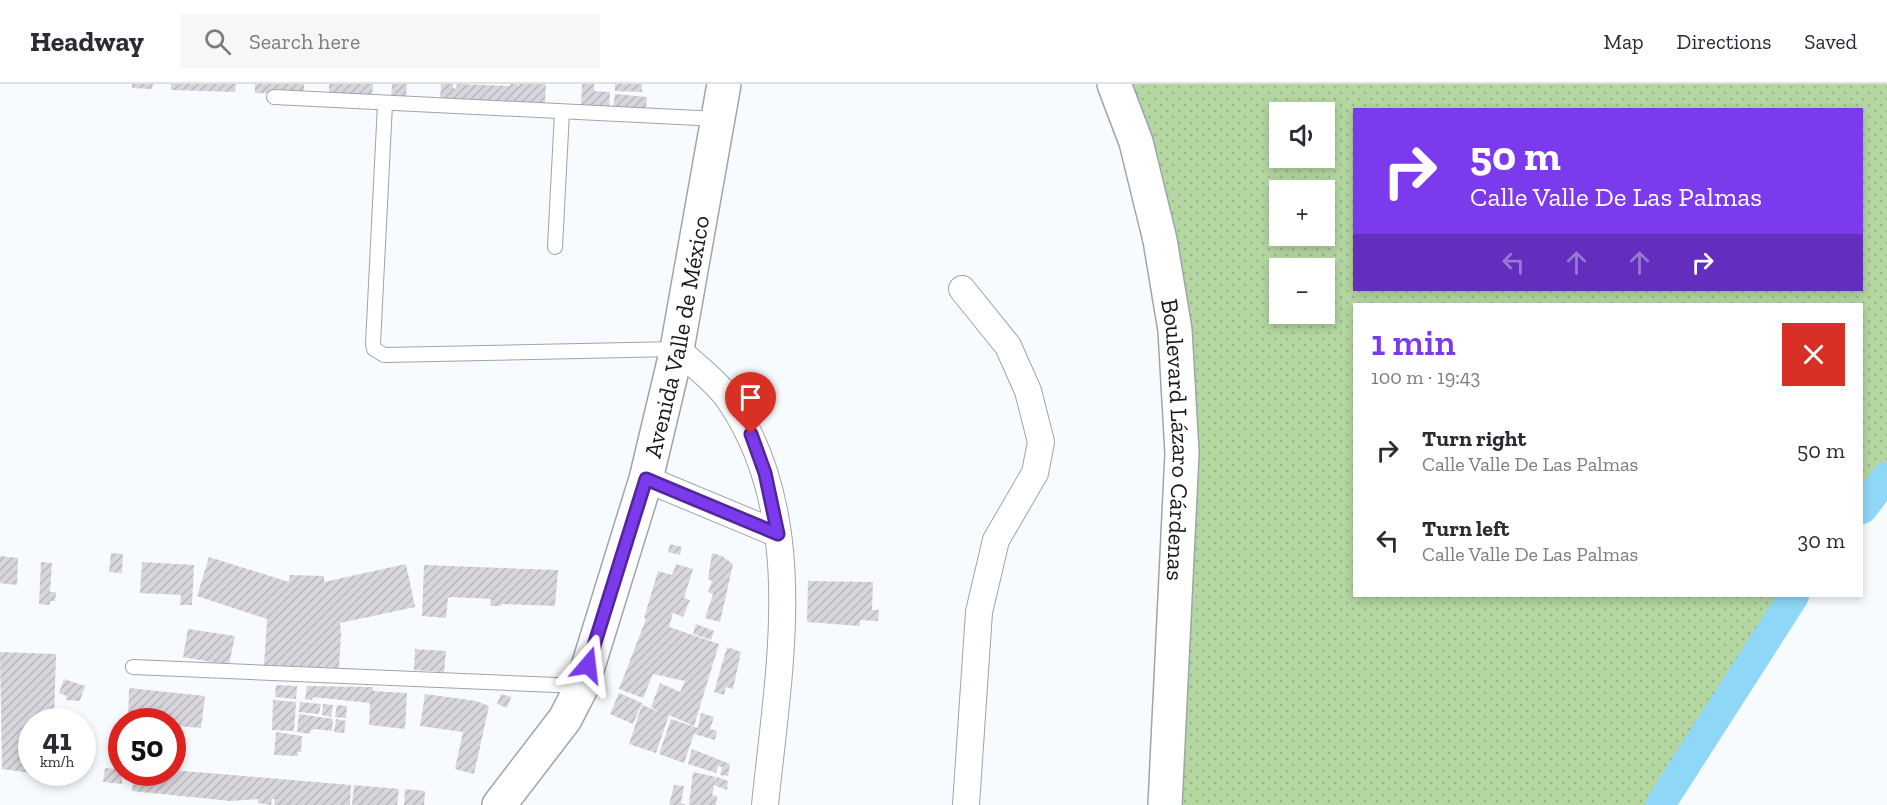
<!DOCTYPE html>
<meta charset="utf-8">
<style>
:root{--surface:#fff;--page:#f7f7f7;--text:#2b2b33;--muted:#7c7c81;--line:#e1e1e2;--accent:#7c3aed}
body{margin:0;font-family:"Zilla Slab",serif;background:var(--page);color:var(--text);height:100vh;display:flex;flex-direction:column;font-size:22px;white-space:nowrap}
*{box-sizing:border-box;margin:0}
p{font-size:20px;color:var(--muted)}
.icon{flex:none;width:33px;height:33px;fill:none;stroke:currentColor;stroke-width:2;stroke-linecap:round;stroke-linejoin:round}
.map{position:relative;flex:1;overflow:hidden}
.panel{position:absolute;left:1353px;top:219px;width:510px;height:294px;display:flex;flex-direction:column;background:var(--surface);border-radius:0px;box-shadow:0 3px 9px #0003}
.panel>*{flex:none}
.hud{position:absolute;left:1353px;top:24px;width:510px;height:183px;border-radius:0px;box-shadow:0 3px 9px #0003;background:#7c3aed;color:#fff;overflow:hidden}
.tools{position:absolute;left:1269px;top:18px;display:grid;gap:12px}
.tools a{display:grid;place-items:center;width:66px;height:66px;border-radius:0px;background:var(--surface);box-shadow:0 3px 9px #0003;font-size:30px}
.speed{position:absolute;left:18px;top:624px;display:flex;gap:12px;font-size:30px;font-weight:700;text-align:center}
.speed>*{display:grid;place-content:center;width:78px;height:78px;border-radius:50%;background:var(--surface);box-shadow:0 3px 9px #0003;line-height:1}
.speed small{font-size:15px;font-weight:400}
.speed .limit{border:9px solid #d22;background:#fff;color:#111}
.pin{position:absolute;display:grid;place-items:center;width:51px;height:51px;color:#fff;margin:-62px -26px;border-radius:50% 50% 50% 0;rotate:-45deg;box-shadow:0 0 6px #0007}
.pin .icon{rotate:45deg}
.me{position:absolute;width:66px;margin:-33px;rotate:17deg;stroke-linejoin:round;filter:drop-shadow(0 0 4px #0008)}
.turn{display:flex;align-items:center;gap:21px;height:126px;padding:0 18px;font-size:27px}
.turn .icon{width:78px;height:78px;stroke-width:2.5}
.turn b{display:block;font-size:42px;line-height:51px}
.lanes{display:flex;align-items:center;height:57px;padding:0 18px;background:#0003;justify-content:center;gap:30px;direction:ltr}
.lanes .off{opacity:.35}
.round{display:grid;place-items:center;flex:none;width:63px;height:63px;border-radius:0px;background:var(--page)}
.overview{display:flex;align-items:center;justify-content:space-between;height:102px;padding:0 18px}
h1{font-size:36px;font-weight:600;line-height:45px;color:var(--accent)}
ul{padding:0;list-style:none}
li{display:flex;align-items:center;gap:18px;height:90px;padding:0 18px}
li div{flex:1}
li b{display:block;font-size:22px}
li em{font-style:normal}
header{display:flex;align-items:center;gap:36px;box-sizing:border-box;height:84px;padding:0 30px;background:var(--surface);border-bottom:2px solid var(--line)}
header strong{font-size:28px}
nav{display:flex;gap:33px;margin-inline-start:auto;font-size:21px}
.search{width:420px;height:54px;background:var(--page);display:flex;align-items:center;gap:15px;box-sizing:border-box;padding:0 21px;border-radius:0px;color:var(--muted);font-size:22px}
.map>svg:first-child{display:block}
.grass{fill:url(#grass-dots);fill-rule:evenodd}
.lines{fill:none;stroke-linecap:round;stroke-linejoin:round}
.canal{stroke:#8fd7f6;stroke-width:30}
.building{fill:url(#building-hatch)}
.lane-casing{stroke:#9ea5ab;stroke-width:16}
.street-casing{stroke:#9ea5ab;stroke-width:28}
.secondary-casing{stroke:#9ea5ab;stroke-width:36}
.highway-casing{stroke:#9ea5ab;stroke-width:36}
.lane{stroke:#fff;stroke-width:14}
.street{stroke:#fff;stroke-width:26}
.secondary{stroke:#fff;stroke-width:33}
.highway{stroke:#fff;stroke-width:33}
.route-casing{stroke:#51269a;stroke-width:15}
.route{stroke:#7c3aed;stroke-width:10}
.labels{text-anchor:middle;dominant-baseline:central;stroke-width:5;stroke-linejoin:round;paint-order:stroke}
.street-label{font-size:24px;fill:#16191b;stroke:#f8fbfe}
</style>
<header>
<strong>Headway</strong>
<div class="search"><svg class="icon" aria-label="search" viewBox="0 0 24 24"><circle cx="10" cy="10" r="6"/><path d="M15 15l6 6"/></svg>Search here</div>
<nav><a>Map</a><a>Directions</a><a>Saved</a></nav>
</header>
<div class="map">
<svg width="1887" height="721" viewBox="0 0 1887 721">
<defs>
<pattern id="grass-dots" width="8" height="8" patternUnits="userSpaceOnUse" patternTransform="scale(1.5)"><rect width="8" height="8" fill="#b4d6a0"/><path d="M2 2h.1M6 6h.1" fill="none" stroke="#9ab789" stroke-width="1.8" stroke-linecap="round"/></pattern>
<pattern id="building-hatch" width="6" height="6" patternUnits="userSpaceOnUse" patternTransform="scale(1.5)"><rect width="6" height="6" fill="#d9d5dd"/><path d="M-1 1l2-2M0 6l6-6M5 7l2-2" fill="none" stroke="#bab6bd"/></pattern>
</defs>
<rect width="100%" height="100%" fill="#f8fbfe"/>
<path class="grass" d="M1115,0H1887V394L1862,426V220H1354V512H1796L1660,721H1156L1182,333ZM1354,26H1862V206H1354ZM1280,28H1324V74H1280ZM1280,106H1324V152H1280ZM1280,184H1324V230H1280Z"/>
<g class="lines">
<g class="canal">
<polyline points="1862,425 1887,393"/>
<polyline points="1660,721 1794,512"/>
</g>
</g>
<g class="building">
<polygon points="132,0 153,0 152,5 132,4"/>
<polygon points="171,0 236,0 235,8 171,6"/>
<polygon points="255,0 304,0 304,11 255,9"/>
<polygon points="329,0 373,0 372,13 329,12"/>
<polygon points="392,0 407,0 406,14 391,14"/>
<polygon points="441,0 453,0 453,4 456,5 457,0 510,2 510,0 517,0 519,3 519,0 546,0 545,20 440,16"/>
<polygon points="582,0 594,0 594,7 610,8 609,23 581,22"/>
<polygon points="615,0 642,0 642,8 615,7"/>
<polygon points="615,10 647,13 646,25 613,23"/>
<polygon points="670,460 682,463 680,471 668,468"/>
<polygon points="111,469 123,470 122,489 109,488"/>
<polygon points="712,469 722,472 733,480 720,538 705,534 713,510 708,508 712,497 708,495"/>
<polygon points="0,472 18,474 17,501 0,499"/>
<polygon points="209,473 289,498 290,491 324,492 324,498 406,480 415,523 340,539 341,550 339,584 264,581 267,535 197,512"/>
<polygon points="41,478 52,479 50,508 56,508 55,517 50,517 50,521 39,520"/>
<polygon points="142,478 194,481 192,521 180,521 181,511 140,509"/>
<polygon points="676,480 693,485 684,514 690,516 683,533 673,529 669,543 719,560 694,642 669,631 656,669 629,660 642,621 660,628 651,623 660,599 680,608 685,597 653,590 643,614 619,605 646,535 644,534 658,487 672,491"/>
<polygon points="424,481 558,486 555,522 501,520 501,522 490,522 491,515 451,513 448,514 446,534 422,532"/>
<polygon points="808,497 873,498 872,526 879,526 878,537 860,536 860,542 807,538"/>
<polygon points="696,540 714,547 711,556 693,550"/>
<polygon points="188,545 235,552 229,581 183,573"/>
<polygon points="727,563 741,568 733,605 726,603 724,611 714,608"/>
<polygon points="415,565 446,567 444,588 414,586"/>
<polygon points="0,568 56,570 54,638 32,638 32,689 2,685"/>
<polygon points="64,595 85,602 80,617 66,616 67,612 59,609"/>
<polygon points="276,601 297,602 296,615 275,613"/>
<polygon points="307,602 373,603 373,607 407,609 405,645 369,641 370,619 313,613 312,616 305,615"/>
<polygon points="129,604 205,612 201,644 178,642 177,649 172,649 172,638 128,637"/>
<polygon points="619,609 642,619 633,640 610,630"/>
<polygon points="425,610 476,617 489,622 474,690 455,685 463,648 420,642"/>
<polygon points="501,610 511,613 507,624 497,620"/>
<polygon points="273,616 296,618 294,647 272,646"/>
<polygon points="300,618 321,620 319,630 299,628"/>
<polygon points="323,620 333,621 331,633 322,631"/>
<polygon points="337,621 347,622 346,634 335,633"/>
<polygon points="701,629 714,633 710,645 717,647 715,656 694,650 684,679 659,670 671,635 698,644"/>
<polygon points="299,630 333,635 332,647 316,645 311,646 310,650 297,648"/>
<polygon points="336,635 346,637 344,649 334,648"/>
<polygon points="276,648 302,652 301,668 298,668 298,672 274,671"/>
<polygon points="692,665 730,680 728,692 720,691 722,683 718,682 716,689 688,680"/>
<polygon points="105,684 122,686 122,700 103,698"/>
<polygon points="172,686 351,701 350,721 274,721 275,715 272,715 271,721 258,719 258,715 230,717 132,707 134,688 172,688"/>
<polygon points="693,688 716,693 712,711 717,712 716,721 689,721"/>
<polygon points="717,693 728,697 727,706 714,701"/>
<polygon points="354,701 399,705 397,721 352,721"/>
<polygon points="674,701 684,702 681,719 686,721 669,721"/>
<polygon points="405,705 425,707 424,721 404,721"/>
</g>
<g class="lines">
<defs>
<g id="lane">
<polyline points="274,13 718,35"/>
<polyline points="385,20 373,260 374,265 384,271 677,265"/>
<polyline points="555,163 562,28"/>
<polyline points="133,583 580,602"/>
</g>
<g id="street">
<polyline points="962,205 1008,262 1028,307 1041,358 1035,389 996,456 979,528 966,721"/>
<path d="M677,265C695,282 719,299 732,320C809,437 778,590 765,721"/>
<polyline points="646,395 778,450"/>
</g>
<g id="secondary">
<path id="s1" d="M499,721L565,635L582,602L646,395L677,265L724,0"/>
</g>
<g id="highway">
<path id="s2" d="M1114,0L1136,58L1160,156L1175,246L1182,369L1165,721"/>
</g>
</defs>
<use href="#lane" class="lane-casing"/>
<use href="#street" class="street-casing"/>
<use href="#secondary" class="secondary-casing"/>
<use href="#highway" class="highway-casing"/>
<use href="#lane" class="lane"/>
<use href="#street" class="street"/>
<use href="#secondary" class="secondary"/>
<use href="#highway" class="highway"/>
</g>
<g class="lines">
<defs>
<polyline id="route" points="588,581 646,395 778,450 765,389 751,350"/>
</defs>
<use href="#route" class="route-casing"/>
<use href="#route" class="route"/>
</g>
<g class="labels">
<g class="street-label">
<text stroke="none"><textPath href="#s1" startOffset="508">Avenida Valle de México</textPath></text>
<text stroke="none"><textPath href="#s2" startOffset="364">Boulevard Lázaro Cárdenas</textPath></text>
</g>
</g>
</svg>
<div class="tools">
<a><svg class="icon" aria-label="sound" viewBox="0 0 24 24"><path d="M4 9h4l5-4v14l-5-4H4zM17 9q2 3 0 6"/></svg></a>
<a>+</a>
<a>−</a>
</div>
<div class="speed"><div>41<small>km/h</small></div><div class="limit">50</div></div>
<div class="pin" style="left:751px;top:350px;background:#d93025"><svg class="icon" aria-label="arrive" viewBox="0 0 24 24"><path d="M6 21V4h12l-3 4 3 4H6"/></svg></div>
<svg class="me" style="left:588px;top:581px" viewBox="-20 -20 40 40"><path d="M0-17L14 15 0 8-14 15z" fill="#7c3aed" stroke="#fff" stroke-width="4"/></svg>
<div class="hud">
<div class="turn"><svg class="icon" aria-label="right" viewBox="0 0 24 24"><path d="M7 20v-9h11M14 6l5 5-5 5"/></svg><div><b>50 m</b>Calle Valle De Las Palmas</div></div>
<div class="lanes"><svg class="icon off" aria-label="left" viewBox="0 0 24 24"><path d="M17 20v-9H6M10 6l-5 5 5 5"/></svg><svg class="icon off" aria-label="ahead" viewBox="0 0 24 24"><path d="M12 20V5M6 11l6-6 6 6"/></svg><svg class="icon off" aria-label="ahead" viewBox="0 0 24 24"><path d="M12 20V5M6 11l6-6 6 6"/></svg><svg class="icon" aria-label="right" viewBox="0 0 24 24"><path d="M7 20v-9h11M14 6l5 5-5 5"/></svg></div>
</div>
<section class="panel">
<div class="overview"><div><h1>1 min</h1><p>100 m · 19:43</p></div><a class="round" style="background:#d93025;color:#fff"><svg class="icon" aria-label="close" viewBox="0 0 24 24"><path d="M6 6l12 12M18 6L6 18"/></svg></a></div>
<ul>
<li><svg class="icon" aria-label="right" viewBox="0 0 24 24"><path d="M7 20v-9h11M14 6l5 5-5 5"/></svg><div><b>Turn right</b><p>Calle Valle De Las Palmas</p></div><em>50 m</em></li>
<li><svg class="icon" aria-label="left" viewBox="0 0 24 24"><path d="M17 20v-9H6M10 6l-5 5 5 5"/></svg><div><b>Turn left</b><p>Calle Valle De Las Palmas</p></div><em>30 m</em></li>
</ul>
</section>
</div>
